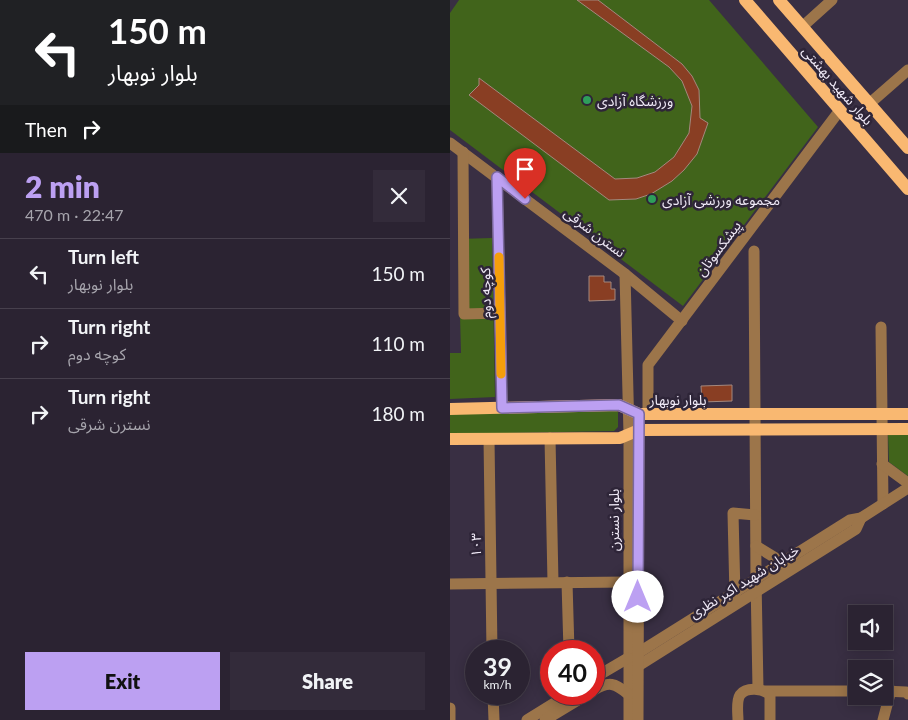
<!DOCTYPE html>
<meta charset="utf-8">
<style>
:root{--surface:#2b2332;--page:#332b3a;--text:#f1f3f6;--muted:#a6a4ac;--line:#47404d;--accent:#bca0f2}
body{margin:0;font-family:Lato,"Noto Sans Arabic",sans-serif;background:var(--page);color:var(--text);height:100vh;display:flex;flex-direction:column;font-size:19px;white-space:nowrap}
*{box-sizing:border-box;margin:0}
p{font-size:16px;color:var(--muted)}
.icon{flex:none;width:28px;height:28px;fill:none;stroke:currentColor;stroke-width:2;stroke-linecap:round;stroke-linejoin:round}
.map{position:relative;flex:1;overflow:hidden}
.side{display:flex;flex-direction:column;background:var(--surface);width:450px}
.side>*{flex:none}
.banner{background:#202124;color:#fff;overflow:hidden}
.tools{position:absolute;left:398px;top:605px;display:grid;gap:10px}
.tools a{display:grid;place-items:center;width:45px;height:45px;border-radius:0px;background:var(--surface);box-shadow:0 2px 12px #0003,0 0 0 1px var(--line);font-size:25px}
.speed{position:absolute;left:15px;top:640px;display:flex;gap:10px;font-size:25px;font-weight:700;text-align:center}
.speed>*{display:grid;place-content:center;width:65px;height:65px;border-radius:50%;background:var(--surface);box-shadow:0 2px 12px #0003,0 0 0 1px var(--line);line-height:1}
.speed small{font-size:12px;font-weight:400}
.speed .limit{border:8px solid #d22;background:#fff;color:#111}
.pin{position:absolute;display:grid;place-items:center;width:42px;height:42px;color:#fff;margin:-51px -21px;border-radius:50% 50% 50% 0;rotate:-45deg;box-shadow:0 0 5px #0007}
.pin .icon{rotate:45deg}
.me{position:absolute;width:55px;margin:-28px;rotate:0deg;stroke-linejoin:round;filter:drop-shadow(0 0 4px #0008)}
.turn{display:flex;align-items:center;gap:18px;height:105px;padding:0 25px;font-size:22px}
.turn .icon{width:65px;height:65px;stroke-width:2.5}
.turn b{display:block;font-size:35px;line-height:42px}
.then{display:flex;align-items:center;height:48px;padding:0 25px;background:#0003;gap:10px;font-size:19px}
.round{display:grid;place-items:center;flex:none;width:52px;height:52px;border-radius:0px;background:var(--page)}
.summary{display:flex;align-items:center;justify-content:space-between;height:85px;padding:0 25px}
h1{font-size:30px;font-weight:800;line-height:38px;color:var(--accent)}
.cta{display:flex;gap:10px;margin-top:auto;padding:10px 25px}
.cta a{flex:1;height:58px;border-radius:0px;background:var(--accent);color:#111;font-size:20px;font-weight:800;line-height:58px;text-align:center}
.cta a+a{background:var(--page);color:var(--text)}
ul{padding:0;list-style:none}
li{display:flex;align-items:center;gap:15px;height:70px;padding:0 25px;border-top:1px solid var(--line)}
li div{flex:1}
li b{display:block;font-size:19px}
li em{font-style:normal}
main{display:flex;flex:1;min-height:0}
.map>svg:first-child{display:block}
.green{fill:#41641b}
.building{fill:#893e23;stroke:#a4887e}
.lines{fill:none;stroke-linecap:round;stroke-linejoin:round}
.minor{stroke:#9c754a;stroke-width:11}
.major{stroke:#f9b871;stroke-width:12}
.route-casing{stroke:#7a689d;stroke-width:12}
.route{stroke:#bca0f2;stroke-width:9}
.slow{stroke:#f59e0b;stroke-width:9}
.leisure-dot{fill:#2e9e5b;stroke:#2e2538;stroke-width:2}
.labels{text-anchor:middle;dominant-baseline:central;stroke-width:5;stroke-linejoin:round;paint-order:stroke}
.street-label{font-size:14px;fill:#f1ebf8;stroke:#2e2538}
.poi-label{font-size:14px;fill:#f1ebf8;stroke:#2e2538;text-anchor:start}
</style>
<main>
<section class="side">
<div class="banner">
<div class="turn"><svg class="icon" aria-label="left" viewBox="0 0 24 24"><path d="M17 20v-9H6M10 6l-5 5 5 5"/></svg><div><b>150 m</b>بلوار نوبهار</div></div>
<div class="then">Then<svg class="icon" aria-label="right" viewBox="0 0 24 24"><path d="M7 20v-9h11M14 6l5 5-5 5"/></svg></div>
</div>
<div class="summary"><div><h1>2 min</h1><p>470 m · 22:47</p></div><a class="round"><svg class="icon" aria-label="close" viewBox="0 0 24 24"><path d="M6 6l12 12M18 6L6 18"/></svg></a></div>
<ul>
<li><svg class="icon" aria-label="left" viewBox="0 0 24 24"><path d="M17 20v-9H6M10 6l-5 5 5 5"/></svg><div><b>Turn left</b><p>بلوار نوبهار</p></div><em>150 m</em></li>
<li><svg class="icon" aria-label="right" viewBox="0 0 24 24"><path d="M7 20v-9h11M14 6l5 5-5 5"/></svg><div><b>Turn right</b><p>کوچه دوم</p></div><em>110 m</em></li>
<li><svg class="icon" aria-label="right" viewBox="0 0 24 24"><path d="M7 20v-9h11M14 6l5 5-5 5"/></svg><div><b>Turn right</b><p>نسترن شرقی</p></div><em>180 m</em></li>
</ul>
<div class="cta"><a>Exit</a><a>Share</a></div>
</section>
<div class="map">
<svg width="458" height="720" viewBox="0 0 458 720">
<rect width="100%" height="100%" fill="#392f43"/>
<g class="green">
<polygon points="9,0 259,0 368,127 233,306 0,130 0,13"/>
<polygon points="42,238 45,397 0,399 0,353 11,353 8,239"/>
<polygon points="163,409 168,412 168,427 164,431 0,434 0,414"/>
<polygon points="438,434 458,434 458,476 439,462"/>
</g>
<g class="building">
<polygon points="127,0 148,0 232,64 242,76 249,90 250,118 258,123 247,154 234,170 222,181 201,194 186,199 159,200 19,95 29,85 29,78 165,179 187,178 205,172 224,157 239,133 242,106 232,81 219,67"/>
<polygon points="139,276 154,276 154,282 161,282 161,289 165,289 165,300 139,301"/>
<polygon points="282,385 282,401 252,402 251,386"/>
</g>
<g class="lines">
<g class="minor">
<polyline points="352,27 382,0"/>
<polyline points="419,104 458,70"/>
<polyline points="0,143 175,274 232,321"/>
<polyline points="13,152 14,314 50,313"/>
<polyline points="47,177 52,407"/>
<polyline points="304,251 306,579 308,689"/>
<polyline points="175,274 179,434 179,720"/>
<polyline points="431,327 433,504"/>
<polyline points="198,414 198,365 390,110"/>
<polyline points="100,438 103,582"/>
<polyline points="39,439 42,651"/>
<polyline points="432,464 458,483"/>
<polyline points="306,546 337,565"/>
<polyline points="117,582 119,651"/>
<polyline points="0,584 178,582"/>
<polyline points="285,596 283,513 305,515"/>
<polyline points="188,653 400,520 411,518 458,488"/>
<polyline points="188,666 406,529 411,518"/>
<polyline points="144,678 178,658"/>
<path d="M144,690C159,681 165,683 178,694"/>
<polyline points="316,691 406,691"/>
<polyline points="434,691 456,692 458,694"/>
<polyline points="43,694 44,720"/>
<polyline points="0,708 0,720"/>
<polyline points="77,720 119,694"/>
<polyline points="95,720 138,694"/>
<polyline points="188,720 189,414"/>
<path d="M288,720C288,714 286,701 290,695C296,687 313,688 320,695V720"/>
<polyline points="433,720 441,690"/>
</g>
<g class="major">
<polyline points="295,0 458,189"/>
<polyline points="329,0 458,148"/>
<polyline points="0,409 169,405 189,414 458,414"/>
<polyline points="0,439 170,438 189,430 458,429"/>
</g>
</g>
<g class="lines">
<defs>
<polyline id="route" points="75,199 47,177 52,408 169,405 189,414 188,597"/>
</defs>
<use href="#route" class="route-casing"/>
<use href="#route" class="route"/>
<polyline class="slow" points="49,257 51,374"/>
</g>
<g class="leisure-dot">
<circle cx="137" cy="100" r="5"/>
<circle cx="202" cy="199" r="5"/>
</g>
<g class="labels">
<g class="street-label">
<text transform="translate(388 85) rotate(49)">بلوار شهید بهشتی</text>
<text transform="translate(145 232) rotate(37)">نسترن شرقی</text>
<text transform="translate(268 248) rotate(-53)">پیشکسوتان</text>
<text transform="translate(35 293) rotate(-91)">کوچه دوم</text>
<text x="228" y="399">بلوار نوبهار</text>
<text transform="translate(163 520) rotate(-90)">بلوار نسترن</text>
<text transform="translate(25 545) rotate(-90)">۱۰۳</text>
<text transform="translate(294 581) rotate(-32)">خیابان شهید اکبر نظری</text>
</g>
<g class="poi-label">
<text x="147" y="100">ورزشگاه آزادی</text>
<text x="212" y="199">مجموعه ورزشی آزادی</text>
</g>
</g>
</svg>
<div class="tools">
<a><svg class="icon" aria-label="sound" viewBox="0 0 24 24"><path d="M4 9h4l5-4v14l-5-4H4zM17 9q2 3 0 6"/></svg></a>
<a><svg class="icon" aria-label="layers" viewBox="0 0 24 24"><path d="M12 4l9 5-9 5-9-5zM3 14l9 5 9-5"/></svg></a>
</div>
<div class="speed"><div>39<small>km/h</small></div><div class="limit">40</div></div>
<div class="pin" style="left:75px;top:199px;background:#d93025"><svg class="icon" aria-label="arrive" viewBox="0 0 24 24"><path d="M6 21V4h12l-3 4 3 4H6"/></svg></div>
<svg class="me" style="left:188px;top:597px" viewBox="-20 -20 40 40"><circle r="19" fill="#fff"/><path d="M0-13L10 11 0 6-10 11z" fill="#bca0f2"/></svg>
</div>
</main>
